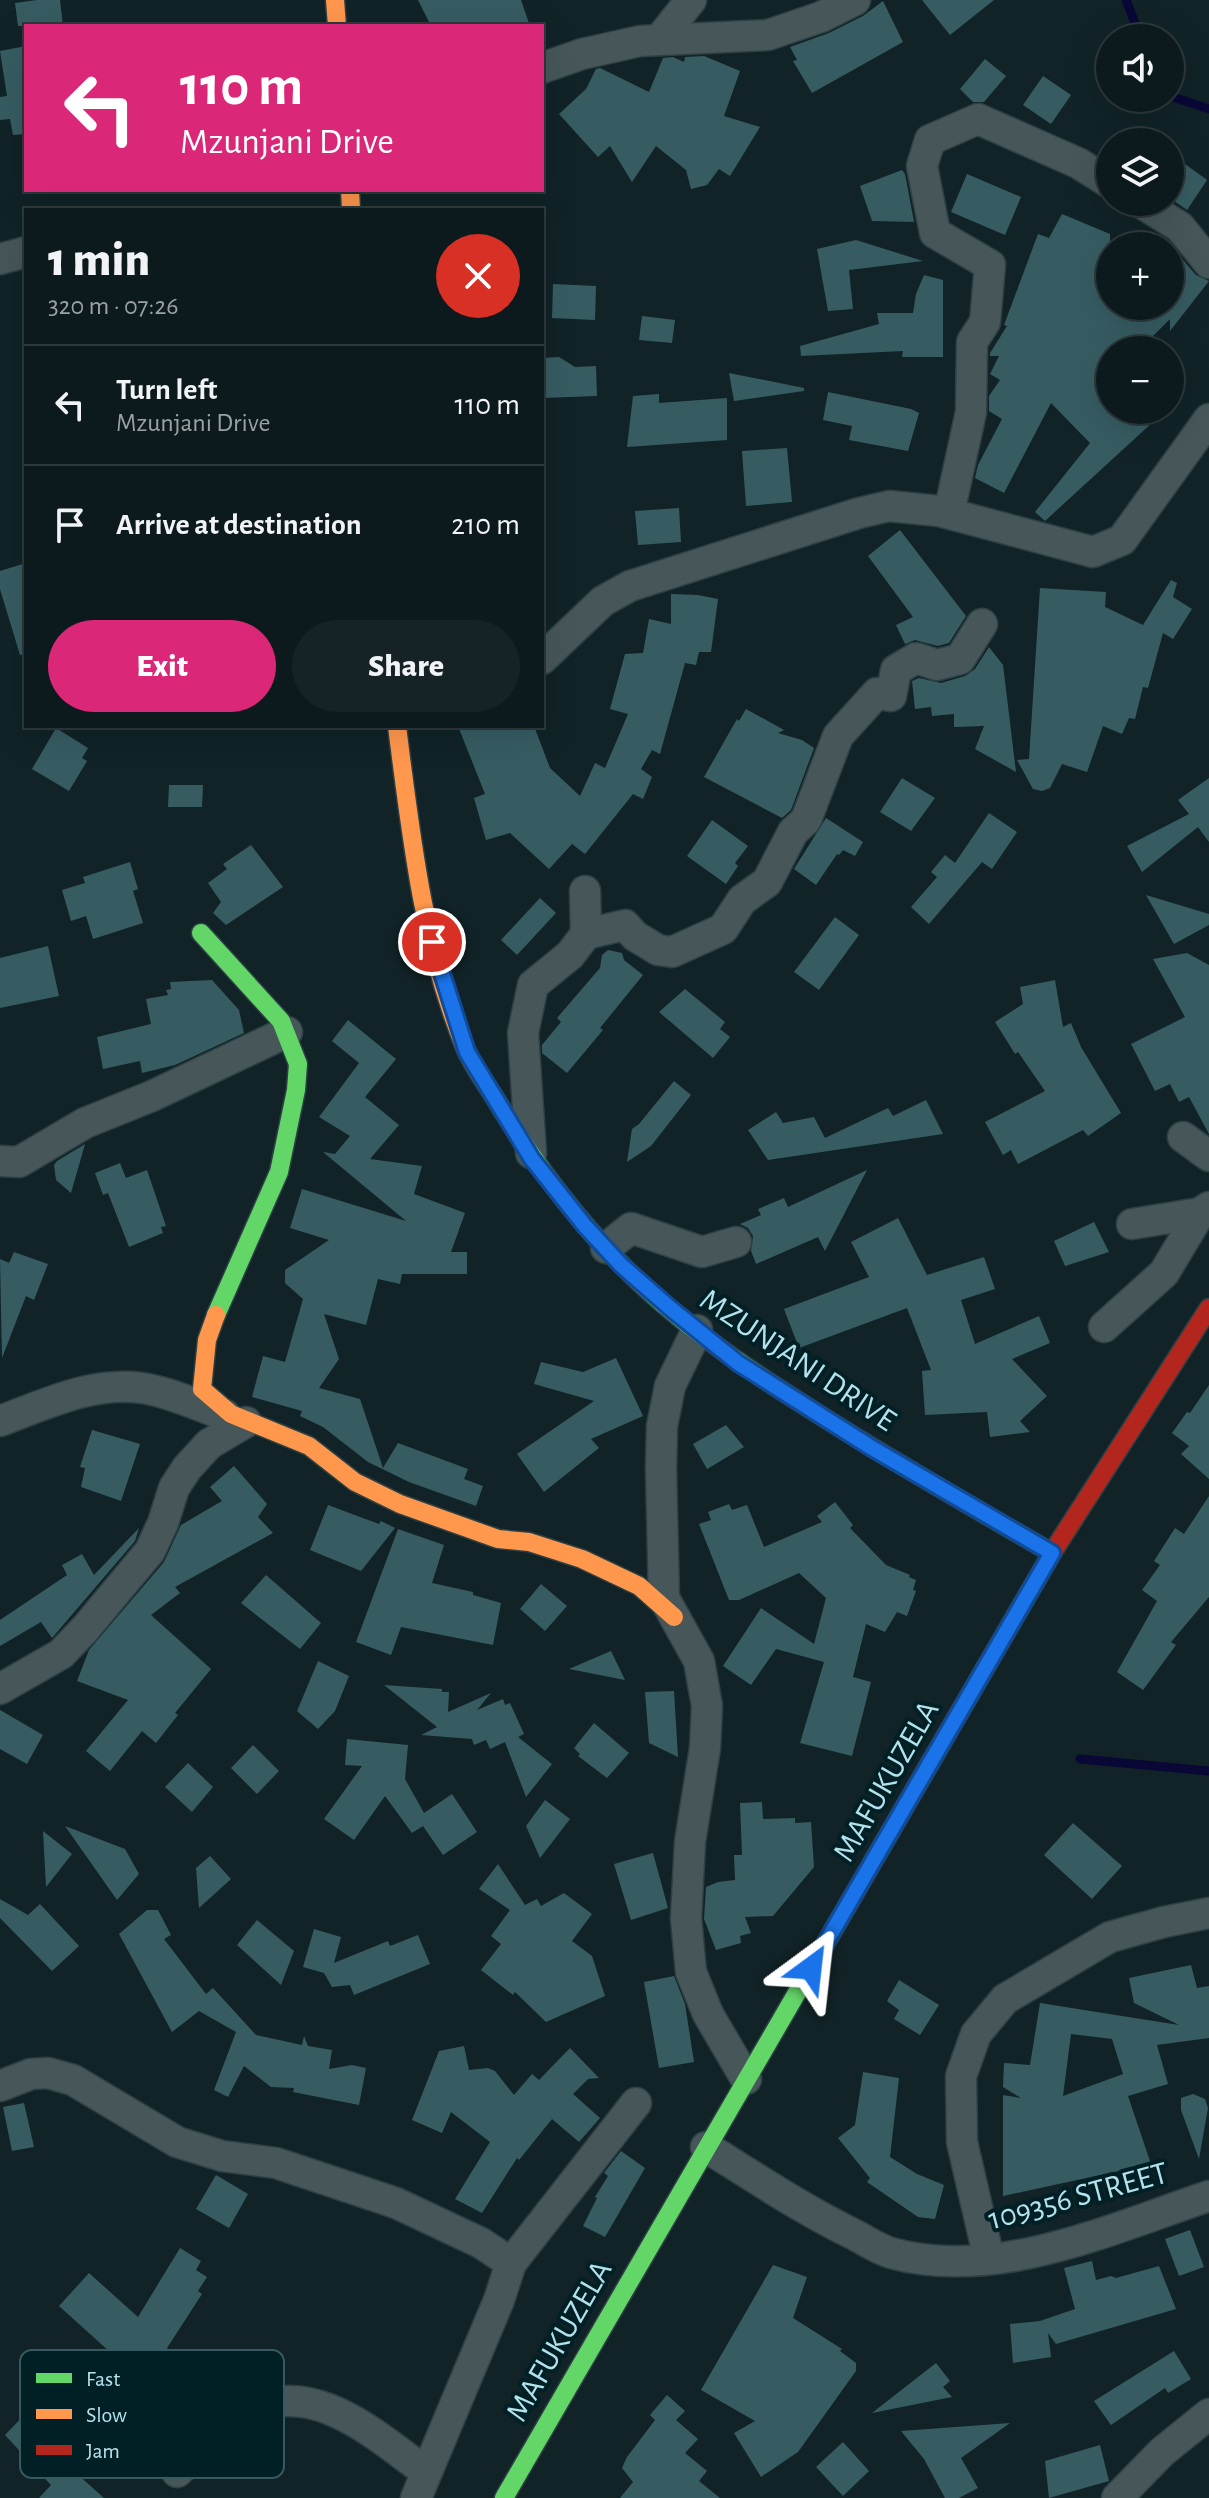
<!DOCTYPE html>
<meta charset="utf-8">
<style>
:root{--surface:#0d1a1d;--page:#162326;--text:#f1f3f6;--muted:#9aa1a4;--line:#2d383b;--accent:#db2777}
body{margin:0;font-family:"Alegreya Sans",sans-serif;background:var(--page);color:var(--text);height:100vh;display:flex;flex-direction:column;font-size:30px;white-space:nowrap}
*{box-sizing:border-box;margin:0}
p{font-size:26px;color:var(--muted)}
.icon{flex:none;width:44px;height:44px;fill:none;stroke:currentColor;stroke-width:2;stroke-linecap:round;stroke-linejoin:round}
.map{position:relative;flex:1;overflow:hidden}
.sheet{position:absolute;left:24px;top:208px;width:520px;height:520px;display:flex;flex-direction:column;background:var(--surface);border-radius:0px;box-shadow:0 8px 32px #0002,0 0 0 2px var(--line)}
.sheet>*{flex:none}
.banner{position:absolute;left:24px;top:24px;width:520px;height:168px;border-radius:0px;box-shadow:0 8px 32px #0002,0 0 0 2px var(--line);background:#db2777;color:#fff;overflow:hidden}
.fabs{position:absolute;left:1096px;top:24px;display:grid;gap:16px}
.fabs a{display:grid;place-items:center;width:88px;height:88px;border-radius:50%;background:var(--surface);box-shadow:0 8px 32px #0002,0 0 0 2px var(--line);font-size:40px}
.pin{position:absolute;display:grid;place-items:center;width:68px;height:68px;color:#fff;margin:-34px;border:4px solid #fff;border-radius:50%;box-shadow:0 2px 8px #0007}
.me{position:absolute;width:88px;margin:-44px;rotate:30deg;stroke-linejoin:round;filter:drop-shadow(0 0 6px #0008)}
.turn{display:flex;align-items:center;gap:28px;height:168px;padding:0 24px;font-size:36px}
.turn .icon{width:104px;height:104px;stroke-width:2.5}
.turn b{display:block;font-size:56px;line-height:68px}
.round{display:grid;place-items:center;flex:none;width:84px;height:84px;border-radius:42px;background:var(--page)}
.headline{display:flex;align-items:center;justify-content:space-between;height:136px;padding:0 24px}
h1{font-size:48px;font-weight:800;line-height:60px}
.primary-button{display:flex;gap:16px;margin-top:auto;padding:16px 24px}
.primary-button a{flex:1;height:92px;border-radius:48px;background:var(--accent);color:#fff;font-size:32px;font-weight:800;line-height:92px;text-align:center}
.primary-button a+a{background:var(--page);color:var(--text)}
ul{padding:0;list-style:none}
li{display:flex;align-items:center;gap:24px;height:120px;padding:0 24px;border-top:2px solid var(--line)}
li div{flex:1}
li b{display:block;font-size:30px}
li em{font-style:normal}
.map>svg:first-child{display:block}
.lines{fill:none;stroke-linecap:round;stroke-linejoin:round}
.stream{stroke:#080736;stroke-width:9}
.building{fill:#365c62;fill-rule:evenodd}
.street-casing{stroke:#2d4145;stroke-width:33}
.fast-casing{stroke:#2d4145;stroke-width:21}
.slow-casing{stroke:#2d4145;stroke-width:21}
.jam-casing{stroke:#2d4145;stroke-width:21}
.street{stroke:#465659;stroke-width:30}
.fast{stroke:#63d668;stroke-width:18}
.slow{stroke:#ff974d;stroke-width:18}
.jam{stroke:#b3261e;stroke-width:18}
.route-casing{stroke:#114b97;stroke-width:20}
.route{stroke:#1a73e8;stroke-width:14}
.labels{text-anchor:middle;dominant-baseline:central;stroke-width:8;stroke-linejoin:round;paint-order:stroke}
.street-label{font-size:32px;fill:#b4e2ec;stroke:#002026}
.key{fill:#002026;stroke:#365a61;stroke-width:2}
.key-label{font-size:22px;fill:#b4e2ec}
</style>
<div class="map">
<svg width="1209" height="2498" viewBox="0 0 1209 2498">
<rect width="100%" height="100%" fill="#112327"/>
<g class="lines">
<g class="stream">
<polyline points="1126,0 1141,38"/>
<polyline points="1170,96 1209,109"/>
<polyline points="1080,1759 1209,1771"/>
</g>
</g>
<g class="building">
<polygon points="37,0 60,0 63,26 18,26 15,3"/>
<polygon points="418,0 521,0 530,26 431,26"/>
<polygon points="922,0 994,0 950,35"/>
<polygon points="883,1 903,42 812,93 793,61 797,60 790,47 829,33 863,16"/>
<polygon points="26,46 26,134 13,135 10,119 0,120 0,97 7,96 0,51"/>
<polygon points="704,56 740,71 724,116 760,127 730,176 719,169 707,185 691,189 686,170 656,146 632,182 610,146 598,157 559,114 586,89 596,69 600,68 649,92 663,58 673,57 684,62 685,57"/>
<polygon points="985,59 1006,76 984,102 973,102 960,89"/>
<polygon points="1043,76 1071,95 1051,124 1023,105"/>
<polygon points="1178,159 1207,180 1187,210 1170,198 1170,172"/>
<polygon points="902,170 905,174 914,222 872,221 860,186"/>
<polygon points="967,174 1021,197 1005,235 951,212"/>
<polygon points="1062,214 1110,234 1110,306 1170,306 1170,277 1183,260 1196,275 1209,281 1170,331 1170,319 1139,350 1110,350 1097,368 1103,388 1110,396 1110,410 1166,410 1045,521 1035,512 1090,443 1051,403 1004,493 975,478 978,465 1002,419 989,411 989,396 1000,380 990,374 999,356 990,356 990,353 1007,326 1004,325 1038,234 1049,238"/>
<polygon points="856,240 923,261 849,270 853,309 828,311 817,249"/>
<polygon points="924,275 943,280 943,357 902,357 903,351 801,356 800,346 879,324 877,313 913,313 916,294"/>
<polygon points="553,284 596,286 595,320 552,318"/>
<polygon points="642,316 675,320 672,343 639,340"/>
<polygon points="559,357 575,367 596,366 597,396 542,398 542,358"/>
<polygon points="729,373 804,388 804,391 734,401"/>
<polygon points="828,392 911,409 919,413 908,451 849,440 852,426 823,420"/>
<polygon points="659,394 659,403 727,398 727,440 627,447 633,396"/>
<polygon points="787,448 792,502 746,506 742,451"/>
<polygon points="679,508 681,542 638,545 635,511"/>
<polygon points="900,530 966,616 949,643 938,646 915,640 905,644 896,625 913,617 868,556"/>
<polygon points="26,563 26,654 20,655 0,589 0,571"/>
<polygon points="1171,580 1177,583 1173,597 1192,609 1173,639 1163,633 1148,688 1143,687 1135,719 1129,718 1122,734 1103,726 1087,772 1062,764 1050,788 1042,791 1033,789 1017,760 1029,759 1040,588 1106,592 1105,607 1143,625"/>
<polygon points="671,594 698,595 718,599 711,652 699,652 696,665 685,663 660,754 652,750 641,769 652,777 643,799 633,794 585,854 572,844 549,869 510,833 486,840 474,798 485,794 458,726 534,726 550,768 580,796 595,763 605,768 628,714 610,709 625,654 643,653 649,619 671,624"/>
<polygon points="989,647 1003,665 1016,772 975,749 984,726 954,727 954,714 932,716 931,707 915,709 912,681 919,678 941,683 965,676 975,669"/>
<polygon points="746,709 784,730 778,733 802,740 814,748 791,810 782,818 704,777 737,719 739,721"/>
<polygon points="56,728 88,748 82,758 87,761 69,791 32,769"/>
<polygon points="902,778 935,798 911,831 880,812"/>
<polygon points="1209,778 1209,842 1198,827 1142,872 1127,846 1189,814 1178,800"/>
<polygon points="169,785 203,785 202,807 168,807"/>
<polygon points="989,813 1017,832 992,869 982,862 929,924 911,907 937,877 931,872 945,855 955,863"/>
<polygon points="826,818 863,842 855,856 843,850 839,855 837,854 816,885 794,869"/>
<polygon points="712,820 748,846 735,863 738,866 726,884 687,856"/>
<polygon points="251,845 283,887 226,925 213,913 221,902 208,883 227,869 223,864"/>
<polygon points="130,862 138,889 133,891 143,923 93,939 86,916 71,921 62,890 85,883 83,877"/>
<polygon points="1146,895 1209,914 1209,925 1174,944"/>
<polygon points="540,898 556,913 517,955 501,940"/>
<polygon points="835,917 859,935 819,990 794,972"/>
<polygon points="48,946 59,996 0,1008 0,958"/>
<polygon points="608,950 622,953 624,960 643,975 600,1028 603,1030 567,1073 542,1053 542,1045 561,1022 557,1018 600,968 602,955"/>
<polygon points="1187,953 1209,965 1209,1134 1189,1097 1179,1102 1170,1084 1155,1091 1131,1044 1185,1017 1153,959"/>
<polygon points="212,980 239,1010 244,1033 175,1065 142,1073 140,1061 103,1069 97,1037 151,1024 146,999 168,995 166,990 171,989 170,982"/>
<polygon points="1055,980 1063,1027 1071,1023 1081,1047 1121,1113 1088,1136 1083,1130 1018,1164 1011,1150 1003,1155 985,1122 1045,1091 1018,1052 1015,1054 995,1022 1023,1004 1020,987"/>
<polygon points="685,989 725,1022 720,1029 730,1037 713,1058 659,1012"/>
<polygon points="348,1020 396,1059 365,1097 399,1125 370,1159 422,1166 414,1194 465,1213 451,1252 467,1252 467,1274 402,1274 400,1284 378,1279 366,1325 324,1314 339,1359 319,1388 360,1399 383,1468 398,1443 468,1469 464,1479 483,1486 476,1506 409,1482 368,1462 323,1427 300,1416 302,1411 252,1397 263,1356 285,1362 303,1299 285,1283 285,1270 329,1240 290,1228 302,1189 406,1221 323,1152 335,1154 350,1136 319,1117 359,1063 332,1041"/>
<polygon points="674,1081 691,1095 651,1146 627,1162 632,1129 639,1124"/>
<polygon points="926,1100 943,1134 768,1160 748,1130 776,1112 783,1123 814,1117 825,1138 888,1108 893,1116"/>
<polygon points="85,1144 71,1193 56,1180 54,1165 57,1161"/>
<polygon points="120,1163 126,1178 147,1170 166,1226 161,1227 163,1233 129,1247 108,1193 103,1195 95,1173"/>
<polygon points="867,1170 825,1251 818,1237 756,1264 751,1251 753,1236 748,1228 740,1224 761,1215 758,1209 784,1198 788,1207"/>
<polygon points="898,1218 927,1275 984,1257 995,1289 961,1300 975,1344 1039,1316 1050,1343 1012,1359 1047,1396 1020,1421 1030,1432 990,1437 987,1412 925,1415 922,1371 931,1370 907,1308 799,1348 784,1309 869,1277 851,1242"/>
<polygon points="1094,1222 1109,1252 1065,1266 1054,1241"/>
<polygon points="14,1252 48,1264 34,1300 26,1296 2,1358 0,1259 9,1263"/>
<polygon points="616,1358 643,1416 591,1439 599,1448 544,1492 517,1454 594,1401 534,1384 541,1362 583,1372"/>
<polygon points="1209,1385 1209,1479 1181,1454 1189,1446 1172,1433 1187,1412 1190,1413"/>
<polygon points="726,1425 744,1447 707,1469 693,1444"/>
<polygon points="92,1430 140,1444 121,1501 81,1487 85,1468 80,1467"/>
<polygon points="234,1466 267,1504 258,1517 273,1533 175,1587 180,1593 151,1615 211,1669 175,1713 178,1715 156,1743 142,1731 110,1771 86,1751 128,1700 77,1681 89,1650 164,1562 181,1525 222,1501 210,1487"/>
<polygon points="1209,1496 1209,1597 1171,1642 1176,1645 1143,1690 1117,1672 1157,1601 1142,1590 1160,1565 1154,1561 1175,1528 1184,1534"/>
<polygon points="835,1502 853,1525 850,1528 886,1565 910,1575 909,1577 916,1580 913,1590 916,1591 907,1616 897,1612 885,1632 866,1624 853,1677 871,1682 852,1756 800,1743 824,1662 776,1649 751,1685 723,1666 761,1608 814,1644 826,1598 799,1573 739,1600 729,1600 699,1524 711,1520 708,1512 729,1504 732,1510 747,1505 764,1547 822,1522 817,1516"/>
<polygon points="328,1505 379,1524 381,1521 395,1528 361,1571 310,1550"/>
<polygon points="139,1528 135,1541 52,1638 41,1622 0,1646 0,1620 67,1575 62,1565 82,1554 94,1575"/>
<polygon points="398,1529 444,1545 432,1583 473,1592 473,1595 501,1603 493,1645 401,1627 391,1655 356,1642"/>
<polygon points="266,1575 321,1623 300,1649 241,1603"/>
<polygon points="541,1584 567,1606 545,1631 520,1609"/>
<polygon points="611,1651 625,1680 569,1669"/>
<polygon points="318,1661 349,1676 335,1711 318,1729 297,1711"/>
<polygon points="384,1685 442,1689 442,1692 449,1692 448,1712 491,1693 477,1710 503,1699 505,1705 510,1703 524,1734 518,1737 552,1764 526,1797 505,1742 490,1749 486,1740 474,1745 472,1739 421,1735 437,1727"/>
<polygon points="674,1691 678,1757 649,1743 645,1692"/>
<polygon points="0,1710 43,1735 27,1764 0,1749"/>
<polygon points="594,1723 629,1753 607,1778 578,1756 580,1754 574,1748"/>
<polygon points="347,1739 408,1745 405,1779 424,1813 452,1794 477,1832 443,1855 423,1826 412,1833 385,1796 354,1840 324,1819 362,1766 345,1765"/>
<polygon points="253,1745 279,1771 257,1794 231,1768"/>
<polygon points="188,1763 213,1787 192,1812 165,1787"/>
<polygon points="545,1800 570,1819 540,1858 526,1826"/>
<polygon points="762,1802 763,1819 795,1818 795,1823 811,1822 814,1867 773,1916 745,1917 751,1933 740,1936 741,1943 716,1950 704,1919 706,1887 718,1882 735,1880 734,1855 742,1855 740,1803"/>
<polygon points="1073,1823 1122,1866 1092,1899 1044,1855"/>
<polygon points="65,1826 125,1849 139,1874 117,1900"/>
<polygon points="43,1831 72,1854 46,1887"/>
<polygon points="653,1853 668,1908 631,1920 614,1864"/>
<polygon points="210,1856 231,1879 199,1908 196,1868"/>
<polygon points="498,1864 525,1905 537,1899 541,1906 564,1893 592,1914 572,1941 592,1956 605,1996 546,2022 515,1992 513,1995 481,1970 501,1944 491,1936 510,1910 479,1889"/>
<polygon points="0,1899 28,1915 40,1904 79,1946 52,1971 0,1918"/>
<polygon points="147,1910 158,1910 171,1935 164,1939 206,1994 213,1988 256,2035 302,2045 304,2036 308,2046 332,2050 329,2069 352,2065 366,2068 359,2105 293,2092 294,2088 271,2087 244,2066 228,2097 214,2090 236,2032 199,2011 172,2032 119,1934"/>
<polygon points="257,1920 294,1951 281,1985 237,1945"/>
<polygon points="314,1929 341,1937 334,1963 388,1941 390,1946 418,1935 430,1964 354,1995 350,1985 332,1987 324,1973 303,1967"/>
<path d="M1191,1965L1197,1988L1209,1986V2038L1157,2045L1168,2084L1128,2096L1151,2164L1003,2196V2095L1021,2098L1003,2087L1004,2063L1030,2065L1040,2003L1179,2025L1134,2003L1129,1978ZM1071,2034L1112,2039L1123,2074L1063,2096Z"/>
<polygon points="674,1976 685,2004 694,2062 659,2068 644,1982"/>
<polygon points="899,1980 939,2005 920,2035 894,2019 899,2010 887,2001"/>
<polygon points="464,2046 469,2070 488,2068 495,2071 514,2095 532,2074 539,2080 570,2048 599,2078 588,2079 573,2094 600,2118 579,2142 552,2119 519,2160 517,2158 482,2213 455,2199 490,2142 451,2112 442,2133 412,2120 439,2051"/>
<polygon points="863,2072 899,2078 890,2157 917,2174 944,2185 935,2219 918,2217 867,2182 870,2178 838,2138 855,2125"/>
<polygon points="1193,2094 1205,2099 1208,2108 1199,2159 1181,2110 1181,2098"/>
<polygon points="24,2103 34,2147 12,2151 3,2107"/>
<polygon points="621,2151 645,2168 605,2237 583,2226 597,2198 595,2197 608,2176 604,2173"/>
<polygon points="216,2175 248,2194 229,2228 196,2209"/>
<polygon points="1190,2230 1204,2267 1179,2276 1165,2239"/>
<polygon points="180,2248 201,2261 196,2270 207,2277 198,2291 202,2294 167,2348 202,2376 158,2424 138,2407 130,2417 86,2384 110,2352 59,2306 89,2273 138,2317"/>
<polygon points="1092,2261 1096,2280 1111,2276 1116,2278 1159,2266 1176,2309 1056,2344 1048,2333 1051,2357 1013,2363 1010,2324 1040,2321 1075,2309 1064,2268"/>
<polygon points="773,2265 807,2277 793,2318 842,2349 840,2351 856,2363 856,2371 798,2452 761,2477 734,2433 755,2421 701,2390"/>
<polygon points="1174,2351 1191,2379 1168,2393 1165,2388 1111,2425 1094,2401"/>
<polygon points="936,2363 950,2381 943,2387 952,2397 872,2413"/>
<polygon points="667,2395 685,2411 676,2420 698,2439 685,2453 707,2471 699,2481 720,2498 620,2498 633,2482 622,2468 627,2457 655,2420 650,2415"/>
<polygon points="32,2407 68,2445 57,2456 104,2498 39,2498 51,2485 5,2435"/>
<polygon points="1010,2423 961,2458 978,2488 959,2498 945,2498 924,2459 901,2431"/>
<polygon points="843,2442 869,2471 843,2496 816,2467"/>
<polygon points="1100,2445 1109,2481 1049,2498 1045,2461"/>
</g>
<g class="lines">
<defs>
<g id="street">
<polyline points="659,40 691,0"/>
<polyline points="542,68 582,54 640,41 768,35 821,17 855,0"/>
<polyline points="1140,202 1180,227 1209,263"/>
<polyline points="0,259 26,252"/>
<polyline points="949,513 971,412 972,342 985,322 990,265 935,233 922,166 930,140 978,119 1078,163 1110,183"/>
<polyline points="542,659 603,601 630,586 859,513 889,506 939,511 1093,552 1122,540 1209,419"/>
<polyline points="586,934 625,925 635,936 658,950 672,952 723,929 742,900 767,882 793,832 806,820 838,736 877,693 891,696 896,670 916,658 937,665 960,659 982,624"/>
<polyline points="1183,1137 1209,1156"/>
<polyline points="531,1153 523,1033 533,985 570,955 586,934 585,891"/>
<polyline points="0,1161 19,1162 85,1123 152,1096 287,1032"/>
<polyline points="1132,1224 1200,1213 1209,1207"/>
<polyline points="606,1248 631,1228 702,1252 736,1242"/>
<polyline points="1104,1327 1164,1273 1200,1213"/>
<polyline points="697,1330 670,1386 662,1426 661,1468 664,1598 699,1661 707,1706 705,1748 690,1842 686,1918 691,1972 708,2014 746,2079"/>
<path d="M0,1421C46,1404 92,1381 142,1388C170,1392 198,1406 225,1415"/>
<polyline points="0,1689 61,1654 85,1629 150,1551 163,1523 174,1488 187,1468 209,1444 246,1422"/>
<polyline points="0,2086 31,2074 48,2073 73,2080 177,2142 222,2156 276,2163 396,2203 481,2243 511,2263 499,2300 416,2498"/>
<path d="M706,2147C754,2177 802,2209 853,2234C865,2240 878,2249 891,2253C997,2282 1110,2229 1209,2196"/>
<polyline points="989,2259 962,2142 961,2076 976,2034 1005,1999 1110,1937 1164,1922 1209,1913"/>
<polyline points="511,2263 636,2103"/>
<path d="M177,2472C197,2454 221,2428 243,2414C310,2374 375,2435 426,2472"/>
<polyline points="1117,2498 1162,2452 1209,2414"/>
</g>
<g id="fast">
<polyline points="201,933 281,1021 298,1064 296,1090 279,1172 216,1315"/>
<path d="M501,1108C535,1164 573,1215 619,1262C675,1321 744,1367 812,1410C890,1460 971,1506 1052,1553"/>
<polyline points="504,2498 900,1815"/>
</g>
<g id="slow">
<polyline points="335,0 337,26"/>
<polyline points="350,190 351,210"/>
<path d="M397,726C411,836 423,947 466,1050C475,1070 490,1089 501,1108"/>
<polyline points="216,1315 207,1340 202,1389 231,1414 309,1446 355,1482 400,1504 498,1539 529,1542 582,1559 639,1586 674,1617"/>
</g>
<polyline id="jam" points="900,1815 1052,1553 1209,1308"/>
</defs>
<use href="#street" class="street-casing"/>
<use href="#fast" class="fast-casing"/>
<use href="#slow" class="slow-casing"/>
<use href="#jam" class="jam-casing"/>
<use href="#street" class="street"/>
<use href="#fast" class="fast"/>
<use href="#slow" class="slow"/>
<use href="#jam" class="jam"/>
</g>
<g class="lines">
<defs>
<polyline id="route" points="432,942 467,1052 532,1159 585,1226 621,1265 670,1308 738,1363 872,1448 1052,1553 811,1968"/>
</defs>
<use href="#route" class="route-casing"/>
<use href="#route" class="route"/>
</g>
<g class="labels">
<g class="street-label">
<text transform="translate(798 1360) rotate(34)">MZUNJANI DRIVE</text>
<text transform="translate(886 1781) rotate(-60)">MAFUKUZELA</text>
<text transform="translate(1078 2196) rotate(-15)">109356 STREET</text>
<text transform="translate(559 2341) rotate(-60)">MAFUKUZELA</text>
</g>
</g>
<rect x="20" y="2350" width="264" height="128" rx="12" class="key"/>
<rect x="36" y="2373" width="36" height="10" fill="#63d668"/>
<rect x="36" y="2409" width="36" height="10" fill="#ff974d"/>
<rect x="36" y="2445" width="36" height="10" fill="#b3261e"/>
<g class="key-label">
<text x="86" y="2386">Fast</text>
<text x="86" y="2422">Slow</text>
<text x="86" y="2458">Jam</text>
</g>
</svg>
<div class="fabs">
<a><svg class="icon" aria-label="sound" viewBox="0 0 24 24"><path d="M4 9h4l5-4v14l-5-4H4zM17 9q2 3 0 6"/></svg></a>
<a><svg class="icon" aria-label="layers" viewBox="0 0 24 24"><path d="M12 4l9 5-9 5-9-5zM3 14l9 5 9-5"/></svg></a>
<a>+</a>
<a>−</a>
</div>
<div class="pin" style="left:432px;top:942px;background:#d93025"><svg class="icon" aria-label="arrive" viewBox="0 0 24 24"><path d="M6 21V4h12l-3 4 3 4H6"/></svg></div>
<svg class="me" style="left:811px;top:1968px" viewBox="-20 -20 40 40"><path d="M0-17L14 15 0 8-14 15z" fill="#1a73e8" stroke="#fff" stroke-width="4"/></svg>
<div class="banner">
<div class="turn"><svg class="icon" aria-label="left" viewBox="0 0 24 24"><path d="M17 20v-9H6M10 6l-5 5 5 5"/></svg><div><b>110 m</b>Mzunjani Drive</div></div>
</div>
<section class="sheet">
<div class="headline"><div><h1>1 min</h1><p>320 m · 07:26</p></div><a class="round" style="background:#d93025;color:#fff"><svg class="icon" aria-label="close" viewBox="0 0 24 24"><path d="M6 6l12 12M18 6L6 18"/></svg></a></div>
<ul>
<li><svg class="icon" aria-label="left" viewBox="0 0 24 24"><path d="M17 20v-9H6M10 6l-5 5 5 5"/></svg><div><b>Turn left</b><p>Mzunjani Drive</p></div><em>110 m</em></li>
<li><svg class="icon" aria-label="arrive" viewBox="0 0 24 24"><path d="M6 21V4h12l-3 4 3 4H6"/></svg><div><b>Arrive at destination</b></div><em>210 m</em></li>
</ul>
<div class="primary-button"><a>Exit</a><a>Share</a></div>
</section>
</div>
